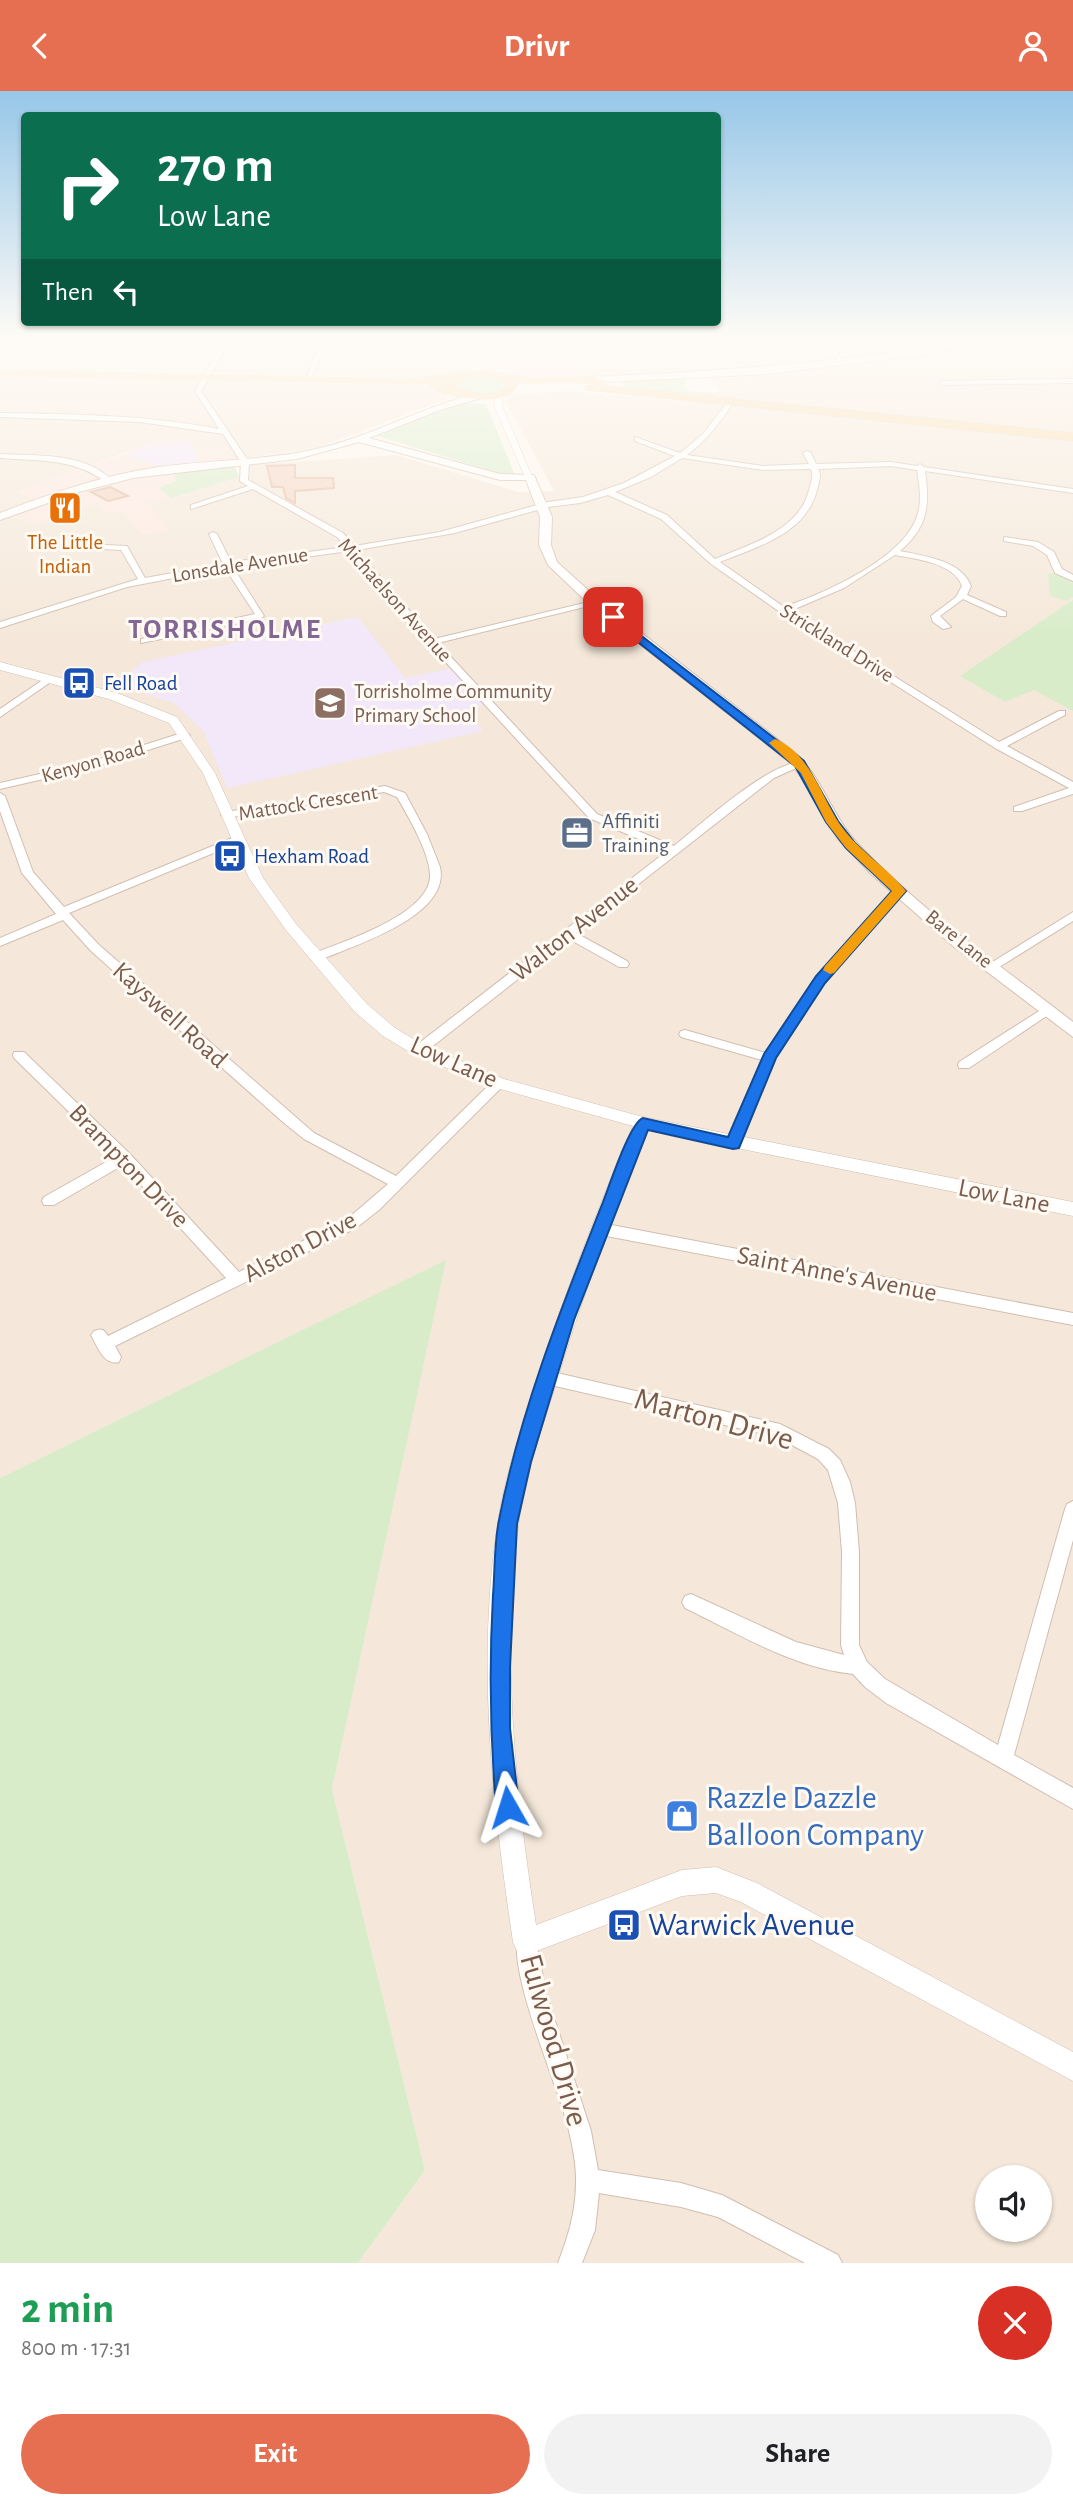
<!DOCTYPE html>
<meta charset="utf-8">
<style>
:root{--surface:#fff;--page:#f2f2f2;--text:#202124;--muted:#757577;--accent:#e76f51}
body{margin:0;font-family:"Alegreya Sans",sans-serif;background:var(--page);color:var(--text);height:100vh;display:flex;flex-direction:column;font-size:26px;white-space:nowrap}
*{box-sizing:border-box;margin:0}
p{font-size:23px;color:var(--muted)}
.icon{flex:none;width:38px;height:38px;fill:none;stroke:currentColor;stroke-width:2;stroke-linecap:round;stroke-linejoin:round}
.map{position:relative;height:2172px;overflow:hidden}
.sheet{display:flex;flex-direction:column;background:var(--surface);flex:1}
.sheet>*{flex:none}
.banner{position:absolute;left:21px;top:21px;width:700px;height:214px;border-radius:7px;box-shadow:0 2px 5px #0004;background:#0b6e4f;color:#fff;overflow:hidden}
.controls{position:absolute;left:975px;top:2074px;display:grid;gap:14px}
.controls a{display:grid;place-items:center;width:77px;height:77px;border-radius:50%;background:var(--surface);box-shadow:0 2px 5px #0004;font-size:35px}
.pin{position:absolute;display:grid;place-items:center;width:60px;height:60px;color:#fff;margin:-30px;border-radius:14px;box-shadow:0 4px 10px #0006}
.me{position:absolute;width:77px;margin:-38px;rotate:354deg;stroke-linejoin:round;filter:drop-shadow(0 0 5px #0008)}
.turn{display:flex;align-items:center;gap:24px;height:147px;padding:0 21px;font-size:32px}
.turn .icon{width:91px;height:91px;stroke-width:2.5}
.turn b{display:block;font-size:49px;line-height:60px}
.then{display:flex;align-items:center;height:66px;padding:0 21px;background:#0003;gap:14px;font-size:26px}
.round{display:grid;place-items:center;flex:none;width:74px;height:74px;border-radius:37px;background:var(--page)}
.head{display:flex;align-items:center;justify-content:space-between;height:119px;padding:0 21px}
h1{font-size:42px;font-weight:700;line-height:52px;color:#1e9e55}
.action{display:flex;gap:14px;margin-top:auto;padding:14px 21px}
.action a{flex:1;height:80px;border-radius:42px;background:var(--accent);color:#fff;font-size:28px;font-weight:700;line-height:80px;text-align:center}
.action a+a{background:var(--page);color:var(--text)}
header{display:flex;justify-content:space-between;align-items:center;height:91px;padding:0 21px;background:var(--accent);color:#fff;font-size:32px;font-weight:700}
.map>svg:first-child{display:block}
.residential{fill:#f5e8da;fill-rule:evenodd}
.commercial{fill:#fde8e0}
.education{fill:#f3e8fa}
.green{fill:#d8ecc9}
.building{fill:#f3d5c3;stroke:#e6bba3;stroke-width:2}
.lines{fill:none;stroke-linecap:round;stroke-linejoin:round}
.minor-casing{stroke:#d1beb0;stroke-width:2}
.tertiary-casing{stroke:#d1beb0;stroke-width:1}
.secondary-casing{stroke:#d6c0b0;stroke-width:2}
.primary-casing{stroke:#dad1cd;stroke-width:1}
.minor{fill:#fff;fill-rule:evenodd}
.tertiary{fill:#fff;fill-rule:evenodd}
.secondary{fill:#fff;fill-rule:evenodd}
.primary{fill:#fbd9a5;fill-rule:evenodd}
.route{fill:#1a73e8;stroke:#114b97;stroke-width:2}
.slow{fill:#f59e0b}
.labels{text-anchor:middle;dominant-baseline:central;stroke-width:6;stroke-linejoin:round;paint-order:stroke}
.far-food-label{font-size:21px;fill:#c56008;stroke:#fffaf3}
.far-street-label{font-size:21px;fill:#7a5c4d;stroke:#fffaf3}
.far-transit-label{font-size:21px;fill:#164399;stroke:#fffaf3;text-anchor:start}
.far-education-label{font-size:21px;fill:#785e54;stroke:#fffaf3;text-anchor:start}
.far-service-label{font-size:21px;fill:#4e5e75;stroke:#fffaf3;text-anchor:start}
.street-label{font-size:26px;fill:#7a5c4d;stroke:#fffaf3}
.far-district-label{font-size:28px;font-weight:bold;letter-spacing:2px;fill:#846695;stroke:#fffaf3}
.near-street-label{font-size:32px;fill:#7a5c4d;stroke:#fffaf3}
.near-shop-label{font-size:32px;fill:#366cbe;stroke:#fffaf3;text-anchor:start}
.near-transit-label{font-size:32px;fill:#164399;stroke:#fffaf3;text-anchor:start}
</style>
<header><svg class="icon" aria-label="back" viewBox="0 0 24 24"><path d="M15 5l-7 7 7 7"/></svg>Drivr<svg class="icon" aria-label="person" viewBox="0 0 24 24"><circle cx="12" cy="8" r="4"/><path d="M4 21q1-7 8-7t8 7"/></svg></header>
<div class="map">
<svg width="1073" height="2172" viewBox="0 0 1073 2172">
<rect width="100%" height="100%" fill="#fdf6ec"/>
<g class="residential">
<polygon points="0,245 511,245 462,282 417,288 0,275"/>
<polygon points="533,245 987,245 872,265 742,280 573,287 563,263 573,253"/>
<path d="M1022,245H1073V2172H358L425,2079L332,1698L445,1170L0,1387V429L10,424L35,434L96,412L104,420L122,421L143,443L170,439L146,412L246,384L248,374L397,364L518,401L554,400L505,309L511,304L568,300L703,312L706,305L720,301L712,288L782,283ZM987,2086H1040V2138H987Z"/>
<polygon points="0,285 416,293 436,297 446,302 447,308 316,357 235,368 229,356 194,359 191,351 149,353 18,400 36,410 0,425"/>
</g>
<g class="commercial">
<polygon points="528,245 573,252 563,263 573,287 524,287 504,280 500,273 503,264"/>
<polygon points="879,247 909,252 923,258 872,265 866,249"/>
<polygon points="229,356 235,368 198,371 194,359"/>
<polygon points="124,363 173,380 176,390 159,397 171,407 146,412 171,439 143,443 122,421 104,420 96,412 35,434 7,422 35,410 17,400"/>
</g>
<g class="education">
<polygon points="191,351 198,371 159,376 124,363 149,353"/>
<polygon points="358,526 405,587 453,577 486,613 464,619 483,640 227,697 204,641 174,612 117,593 143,571"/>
</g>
<g class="green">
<path d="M484,285L496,286L506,295C493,306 472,304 458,296L459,291Z"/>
<polygon points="687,288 683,294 689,300 715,302 713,306 616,297 626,295 617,290"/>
<polygon points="461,312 486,313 516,387 377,345"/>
<polygon points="234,374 239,386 171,407 158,397 176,390 173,380"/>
<polygon points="1052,482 1073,491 1073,506 1067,510 1050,505 1048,483"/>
<polygon points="1073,509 1073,620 1034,599 1005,611 960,585"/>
<polygon points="446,1169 332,1698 425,2079 358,2172 0,2172 0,1387"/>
</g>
<g class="building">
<polygon points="295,374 295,387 333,387 334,397 295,400 295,412 286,407 283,396 272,396 267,375"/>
<polygon points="110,396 128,405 108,410 91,401"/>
</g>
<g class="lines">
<defs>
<g id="minor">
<path d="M230,245H238L228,254L201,300L249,371L248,389L343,442L354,455L440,441L548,411L583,406L624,392L675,365L635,350V346L680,362L702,344L730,308L734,310C721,331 707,349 687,364L763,375L809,373L803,362L807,360L811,362L816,373L891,371L917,375L920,373L924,376L1073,398V402L925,380C930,415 928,436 900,460C924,465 961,469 971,495L967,504L1006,521V525H1000L963,508L940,525L951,536L943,538L933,531L931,525L956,506L962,495C954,472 916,468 895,464L844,497L790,520L999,651L1059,620H1065V624L1007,655L1073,691V703L1022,720H1014V716L1069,697L995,657L780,521L711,473L661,428L608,404L580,412L548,416L455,442L357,459L434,548L597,509V513L438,552L597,723L674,755C700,734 772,668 804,671L805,673L774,687L576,842L627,870L629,873L627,876H619L569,848L424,962H414L413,959L414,956L667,760L589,727L429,553L349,460L233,476L264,525L260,528L141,552V548L255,523L225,477L127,496L0,537V531L138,488L121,459L102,458L101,456L105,454L127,455L145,487L223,473L209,443L213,441L217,443L231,471L346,456L337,446L253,398L191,418V414L248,395L240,390L241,371L223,343L140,331L0,326V322C74,323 147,324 219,338L195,300L222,253ZM682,367L763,379L811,378C814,385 811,391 809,399C799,440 750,453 715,468L667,424L615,401L651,386ZM891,375L917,379C919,393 922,408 918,422C906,467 825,502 784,516L720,471C757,456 806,443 817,399C819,391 822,385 818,378Z"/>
<polygon points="332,245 340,245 326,254 310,289 305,290 320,253"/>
<polygon points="480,245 495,245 516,251 513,253"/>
<path d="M603,245C623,245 642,250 661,251C673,251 684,245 696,245L664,255Z"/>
<polygon points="721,245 731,245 756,256 751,257"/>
<polygon points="822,245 828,245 844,273 840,273"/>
<polygon points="951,245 960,245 972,252 967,253"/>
<polygon points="1073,288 1073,292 942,294 939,292 942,290"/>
<path d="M0,363C37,365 82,361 111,388L104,390C74,367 36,370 0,367Z"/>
<polygon points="1004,446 1038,451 1054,461 1062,478 1073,484 1073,490 1055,482 1047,464 1033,455 1004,450"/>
<polygon points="47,586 55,588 0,626 0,618"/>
<polygon points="185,641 190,644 189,646 91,677 0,698 0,692 84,673"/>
<path d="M385,695L405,702L427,743L440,776C451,825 355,854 320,869H312L310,866L312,863C342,851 428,824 430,786C431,764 408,725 397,706L384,701L226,727L221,724L226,721Z"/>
<path d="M0,702L5,705L33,781L64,816L232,747H240V751L69,822L99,854L314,1042L396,1085L494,989L499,987L506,992L379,1119L356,1137L115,1255L121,1266L119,1271C104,1275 97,1255 91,1244L94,1240C101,1237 104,1238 108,1245L226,1187L123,1074L54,1114H44L42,1110L44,1106L115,1066L14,967L13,964L14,961H24L130,1063L239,1181L346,1129L388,1093L304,1048L284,1032L91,860L63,829L0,855V847L56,823L22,782L0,720Z"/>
<polygon points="899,797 905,800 903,802 825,892 775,968 740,1053 738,1057 728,1057 726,1053 762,969 681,946 679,943 681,940 685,939 766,962 817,886 895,798"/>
<polygon points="1073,821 1073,830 996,878 992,879 986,875"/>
<polygon points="1047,915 1053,919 1051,922 969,977 959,977 958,974 959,971"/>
<polygon points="601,1132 1073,1222 1073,1234 601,1144 596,1142 594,1138 596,1134"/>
<path d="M548,1280L780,1333L829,1358L840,1369L850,1391L855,1412L859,1461V1554L867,1571L885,1588L998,1654L1065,1418L1067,1413L1073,1410V1449L1014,1664L1073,1697V1718L886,1612L865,1596L853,1583C793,1577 739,1543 685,1517L682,1511L685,1505L691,1503L796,1551L844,1564L841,1554L842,1461L838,1412L828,1379L818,1368L777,1346L542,1292L540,1287L542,1282Z"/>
<path d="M526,1841L533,1844L536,1851L546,1902L591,2040L598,2079L681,2092L722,2104L838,2164L842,2172H805L718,2126L681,2116L599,2102L595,2139L582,2172H558C571,2139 579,2108 575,2072C572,2049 566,2026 558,2004C548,1973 507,1871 519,1844Z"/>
</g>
<g id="tertiary">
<polygon points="516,245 526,245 486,278 459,288 459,284 480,274"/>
<polygon points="500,300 507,302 502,308 503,317 533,388 525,386 495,317 494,308"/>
<path d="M0,571L117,602L177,626L215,682L263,787L296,833L367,913L395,937L425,955L504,988L643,1026L1073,1111V1125L648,1039C612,1124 581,1210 554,1299C541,1339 527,1380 520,1422C500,1558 515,1698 536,1834L682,1779L716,1776L757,1792L1073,1961V1990L741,1811L716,1802L682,1805L526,1864L517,1860L513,1851C492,1709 475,1562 500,1419C507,1378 522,1338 534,1297C563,1208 596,1121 633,1035L493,996L413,963L383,945L355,921L286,839L249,787L203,682L169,632L109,608L0,579Z"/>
</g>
<g id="secondary">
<path d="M987,245H1006L923,264L768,283L587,292L582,289L587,286C721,280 854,272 987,245Z"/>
<path d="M478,302L481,307L440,319L369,347L500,383L534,384L552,426L551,454L557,471L598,508L798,664C823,690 833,726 858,753C922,821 1000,874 1073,931V946L953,855L871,783L838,748L804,688L788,670L590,514L548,474L539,454L540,426L526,389H500L359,351L297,368L133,387L79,401L0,429V422C50,403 100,385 153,377C206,369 260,370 312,359C369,347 421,316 478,302Z"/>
</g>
<path id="primary" d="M0,279L409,288L483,279L529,287L593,286L606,291V295L1073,342V350L586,299V295L595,294L591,292H518L511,303C491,313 443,307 427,293L0,285ZM474,286H492L507,294C496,309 473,301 457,297L462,290Z"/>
</defs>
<use href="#minor" class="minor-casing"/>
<use href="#tertiary" class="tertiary-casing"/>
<use href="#secondary" class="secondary-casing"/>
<use href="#primary" class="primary-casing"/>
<use href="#minor" class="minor"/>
<use href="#tertiary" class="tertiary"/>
<use href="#secondary" class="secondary"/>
<use href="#primary" class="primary"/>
</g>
<linearGradient id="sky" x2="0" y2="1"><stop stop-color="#97c7e8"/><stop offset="0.45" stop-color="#fefbf6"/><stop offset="1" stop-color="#fefbf6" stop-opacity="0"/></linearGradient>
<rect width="1073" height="550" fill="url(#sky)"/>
<path class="route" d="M613,523L804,670L838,730L855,752L906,800L825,892L776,967L739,1057L733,1058L648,1039L574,1229L531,1371L517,1433L510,1576V1637L519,1716L515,1724L508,1727L500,1724L496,1716C490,1644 489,1576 493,1504C495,1480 494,1453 499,1429C520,1320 562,1215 603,1111C609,1096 630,1031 643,1027L728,1046L764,963L816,885L892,800L846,757L826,731L795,675L610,529V524Z"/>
<path class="slow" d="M775,648C808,661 820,701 837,729C855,758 885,774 906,800L834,882L830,883L823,879L825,875L892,800L846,757L826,731L801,682L769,652Z"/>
<defs>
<symbol id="restaurant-square" viewBox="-11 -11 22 22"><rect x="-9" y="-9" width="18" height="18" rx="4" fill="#e8710a" stroke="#fffaf3"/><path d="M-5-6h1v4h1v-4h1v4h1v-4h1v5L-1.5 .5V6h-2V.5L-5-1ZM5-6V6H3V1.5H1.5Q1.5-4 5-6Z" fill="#fff"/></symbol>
<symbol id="bus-square" viewBox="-11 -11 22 22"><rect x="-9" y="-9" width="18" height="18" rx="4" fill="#1a4fb4" stroke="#fffaf3"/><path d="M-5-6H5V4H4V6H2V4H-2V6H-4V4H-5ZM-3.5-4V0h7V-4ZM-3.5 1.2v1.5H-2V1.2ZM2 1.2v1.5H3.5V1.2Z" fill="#fff"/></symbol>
<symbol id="school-square" viewBox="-11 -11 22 22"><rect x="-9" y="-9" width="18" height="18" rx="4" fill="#8d6e63" stroke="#fffaf3"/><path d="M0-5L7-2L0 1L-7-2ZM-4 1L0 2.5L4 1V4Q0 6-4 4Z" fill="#fff"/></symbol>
<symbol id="office-square" viewBox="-11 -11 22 22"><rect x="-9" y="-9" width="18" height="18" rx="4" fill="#5c6f8a" stroke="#fffaf3"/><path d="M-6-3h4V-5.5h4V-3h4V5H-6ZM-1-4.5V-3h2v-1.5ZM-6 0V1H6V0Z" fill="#fff"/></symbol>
<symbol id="shop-square" viewBox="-11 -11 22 22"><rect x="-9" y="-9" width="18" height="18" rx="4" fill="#3f7fe0" stroke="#fffaf3"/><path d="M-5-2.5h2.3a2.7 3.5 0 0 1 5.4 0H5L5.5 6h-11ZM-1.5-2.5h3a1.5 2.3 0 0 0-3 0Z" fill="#fff"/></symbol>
</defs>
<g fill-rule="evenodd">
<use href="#restaurant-square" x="46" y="398" width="38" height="38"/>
<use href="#bus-square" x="60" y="573" width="38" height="38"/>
<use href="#school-square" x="311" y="593" width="38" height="38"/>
<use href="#office-square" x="558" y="723" width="38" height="38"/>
<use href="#bus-square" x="211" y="746" width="38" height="38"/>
<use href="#shop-square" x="663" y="1706" width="38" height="38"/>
<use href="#bus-square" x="605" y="1815" width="38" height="38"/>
</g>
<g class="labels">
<g class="far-food-label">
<text x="65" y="451">The Little<tspan x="65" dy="24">Indian</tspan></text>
</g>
<g class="far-street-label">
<text transform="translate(240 474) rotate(-9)">Lonsdale Avenue</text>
<text transform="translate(395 509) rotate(48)">Michaelson Avenue</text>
<text transform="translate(837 552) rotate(32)">Strickland Drive</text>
<text transform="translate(93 671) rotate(-16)">Kenyon Road</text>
<text transform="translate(308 712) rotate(-9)">Mattock Crescent</text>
<text transform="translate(959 848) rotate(39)">Bare Lane</text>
</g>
<g class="far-transit-label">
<text x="104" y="592">Fell Road</text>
<text x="254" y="765">Hexham Road</text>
</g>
<g class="far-education-label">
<text x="354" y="600">Torrisholme Community<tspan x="354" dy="24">Primary School</tspan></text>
</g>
<g class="far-service-label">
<text x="602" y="730">Affiniti<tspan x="602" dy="24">Training</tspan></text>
</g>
<g class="street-label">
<text transform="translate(574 838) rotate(-38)">Walton Avenue</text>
<text transform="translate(170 924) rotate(42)">Kayswell Road</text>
<text transform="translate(454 971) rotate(24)">Low Lane</text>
<text transform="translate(129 1075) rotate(46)">Brampton Drive</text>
<text transform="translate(1004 1105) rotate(11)">Low Lane</text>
<text transform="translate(300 1156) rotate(-28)">Alston Drive</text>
<text transform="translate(837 1183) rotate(11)">Saint Anne's Avenue</text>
</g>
<g class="far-district-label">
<text x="225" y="539">TORRISHOLME</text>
</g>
<g class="near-street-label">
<text transform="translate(714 1328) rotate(15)">Marton Drive</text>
<text transform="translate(554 1949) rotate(74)">Fulwood Drive</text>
</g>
<g class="near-shop-label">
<text x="706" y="1707">Razzle Dazzle<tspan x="706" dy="37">Balloon Company</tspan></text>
</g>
<g class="near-transit-label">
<text x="648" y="1834">Warwick Avenue</text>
</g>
</g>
</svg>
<div class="controls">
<a><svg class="icon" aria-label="sound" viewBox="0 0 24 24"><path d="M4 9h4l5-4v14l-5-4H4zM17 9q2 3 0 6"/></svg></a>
</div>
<div class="pin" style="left:613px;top:526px;background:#d93025"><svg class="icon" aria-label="arrive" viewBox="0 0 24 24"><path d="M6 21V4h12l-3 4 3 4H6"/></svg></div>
<svg class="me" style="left:508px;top:1716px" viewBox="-20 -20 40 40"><path d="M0-17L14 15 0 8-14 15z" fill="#1a73e8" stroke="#fff" stroke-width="4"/></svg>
<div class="banner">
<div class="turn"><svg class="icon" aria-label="right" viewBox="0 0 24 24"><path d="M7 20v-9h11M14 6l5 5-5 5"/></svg><div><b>270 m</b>Low Lane</div></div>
<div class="then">Then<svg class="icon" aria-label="left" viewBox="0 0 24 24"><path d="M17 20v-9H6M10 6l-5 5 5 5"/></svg></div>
</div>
</div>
<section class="sheet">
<div class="head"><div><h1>2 min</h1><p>800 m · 17:31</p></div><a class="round" style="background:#d93025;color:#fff"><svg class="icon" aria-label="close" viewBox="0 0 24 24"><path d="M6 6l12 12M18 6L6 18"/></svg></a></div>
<div class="action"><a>Exit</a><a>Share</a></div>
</section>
